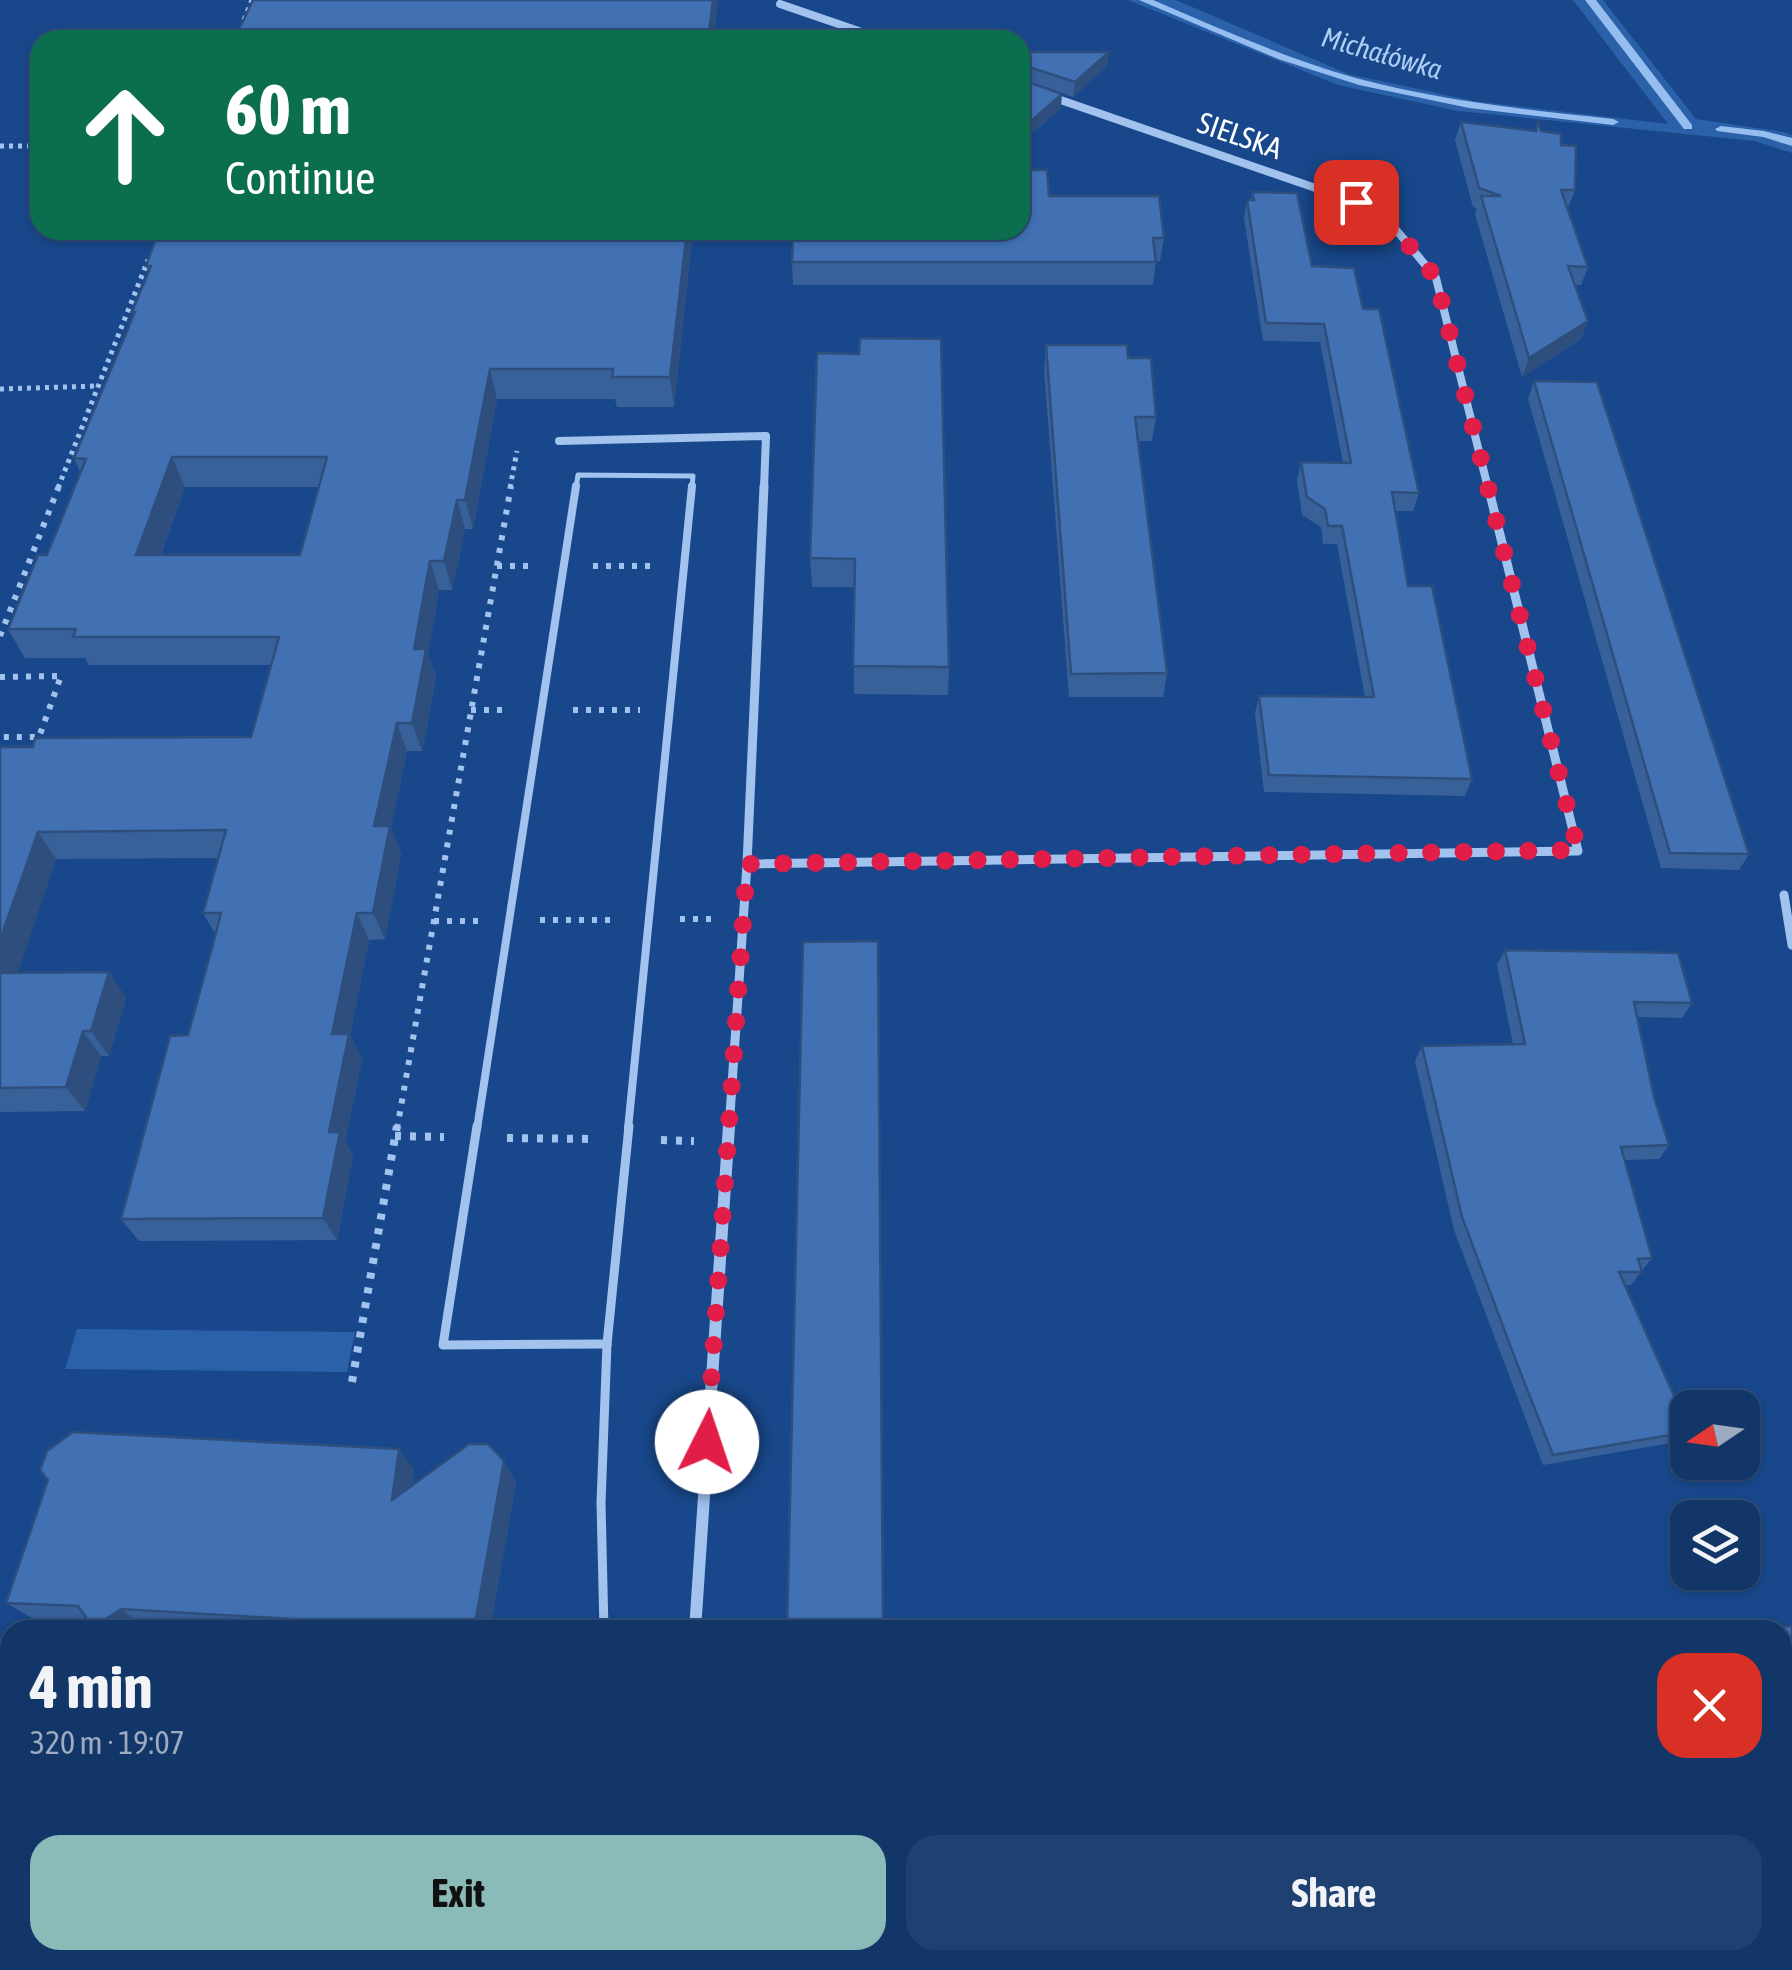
<!DOCTYPE html>
<meta charset="utf-8">
<style>
:root{--surface:#123668;--page:#1f4171;--text:#f1f3f6;--muted:#9cabc0;--line:#31507c;--accent:#8bbbb9}
body{margin:0;font-family:"Asap Condensed",sans-serif;background:var(--page);color:var(--text);height:100vh;display:flex;flex-direction:column;font-size:38px;white-space:nowrap}
*{box-sizing:border-box;margin:0}
p{font-size:32px;color:var(--muted)}
.icon{flex:none;width:55px;height:55px;fill:none;stroke:currentColor;stroke-width:2;stroke-linecap:round;stroke-linejoin:round}
.map{position:relative;flex:1;overflow:hidden}
.drawer{position:absolute;left:0px;top:1620px;width:1792px;height:350px;display:flex;flex-direction:column;background:var(--surface);border-radius:30px 30px 0 0;box-shadow:0 2px 8px #0004,0 0 0 2px var(--line)}
.drawer>*{flex:none}
.hud{position:absolute;left:30px;top:30px;width:1000px;height:210px;border-radius:30px;box-shadow:0 2px 8px #0004,0 0 0 2px var(--line);background:#0b6e4f;color:#fff;overflow:hidden}
.needle{width:65px;rotate:257deg}
.fabs{position:absolute;left:1670px;top:1390px;display:grid;gap:20px}
.fabs a{display:grid;place-items:center;width:90px;height:90px;border-radius:20px;background:var(--surface);box-shadow:0 2px 8px #0004,0 0 0 2px var(--line);font-size:50px}
.pin{position:absolute;display:grid;place-items:center;width:85px;height:85px;color:#fff;margin:-42px;border-radius:20px;box-shadow:0 5px 15px #0006}
.me{position:absolute;width:110px;margin:-55px;rotate:4deg;stroke-linejoin:round;filter:drop-shadow(0 0 8px #0008)}
.turn{display:flex;align-items:center;gap:35px;height:210px;padding:0 30px;font-size:45px}
.turn .icon{width:130px;height:130px;stroke-width:2.5}
.turn b{display:block;font-size:70px;line-height:85px}
.round{display:grid;place-items:center;flex:none;width:105px;height:105px;border-radius:30px;background:var(--page)}
.headline{display:flex;align-items:center;justify-content:space-between;height:170px;padding:0 30px}
h1{font-size:60px;font-weight:700;line-height:75px}
.action{display:flex;gap:20px;margin-top:auto;padding:20px 30px}
.action a{flex:1;height:115px;border-radius:30px;background:var(--accent);color:#111;font-size:40px;font-weight:700;line-height:115px;text-align:center}
.action a+a{background:var(--page);color:var(--text)}
.map>svg:first-child{display:block}
.green{fill:#2b61a9}
.lines{fill:none;stroke-linecap:round;stroke-linejoin:round}
.stream{fill:#95bdf0;fill-rule:evenodd}
.path-far2{stroke:#a2c3ee;stroke-width:5;stroke-dasharray:4 5;stroke-linecap:butt}
.path-far1{stroke:#a2c3ee;stroke-width:6;stroke-dasharray:5 8;stroke-linecap:butt}
.path{stroke:#a2c3ee;stroke-width:8;stroke-dasharray:6 9;stroke-linecap:butt}
.lane-far2{stroke:#a2c3ee;stroke-width:5}
.lane-far1{stroke:#a2c3ee;stroke-width:8}
.lane{stroke:#a2c3ee;stroke-width:9}
.street-far2{stroke:#a2c3ee;stroke-width:8}
.street-far1{stroke:#a2c3ee;stroke-width:9}
.street{stroke:#a2c3ee;stroke-width:12}
.wall{fill:#38619a;fill-rule:evenodd}
.shaded-wall{fill:#2e4f7d}
.building{fill:#4171b3;stroke:#2e4f7d;stroke-width:2.5;fill-rule:evenodd}
.route{stroke:#e11d48;stroke-width:18;stroke-dasharray:0 32.4}
.labels{text-anchor:middle;dominant-baseline:central;stroke-width:10;stroke-linejoin:round;paint-order:stroke}
.far-water-label{font-size:28px;font-style:italic;fill:#aecdf5;stroke:#18488b}
.street-label{font-size:30px;fill:#fff;stroke:#18488b}
</style>
<div class="map">
<svg width="1792" height="1970" viewBox="0 0 1792 1970">
<rect width="100%" height="100%" fill="#18488b"/>
<g class="green">
<polygon points="1128,0 1176,0 1348,74 1474,101 1668,124 1573,0 1603,0 1696,119 1783,132 1792,135 1792,153 1755,141 1458,111 1338,85"/>
<polygon points="77,1329 355,1332 347,1372 65,1369"/>
</g>
<g class="lines">
<g class="stream">
<path d="M1139,0H1153C1212,25 1271,52 1332,71C1423,99 1519,109 1613,119L1619,122L1613,125L1469,108L1359,85L1278,59Z"/>
<polygon points="1585,0 1596,0 1692,125 1692,129 1684,129"/>
<polygon points="1721,126 1764,131 1792,138 1792,146 1763,137 1717,131 1715,129"/>
</g>
<g class="path-far2">
<polyline points="244,20 252,0"/>
<polyline points="0,146 40,146"/>
<polyline points="0,389 98,386"/>
<polyline points="58,488 148,260"/>
<polyline points="510,488 517,451"/>
</g>
<g class="path-far1">
<polyline points="497,566 530,566"/>
<polyline points="593,566 650,566"/>
<polyline points="0,636 59,486"/>
<polyline points="0,677 61,676 39,737 0,737"/>
<polyline points="471,710 510,710"/>
<polyline points="573,710 640,710"/>
<polyline points="680,919 713,919"/>
<polyline points="540,920 618,920"/>
<polyline points="434,921 478,921"/>
<polyline points="397,1129 511,486"/>
</g>
<g class="path">
<polyline points="395,1136 444,1137"/>
<polyline points="507,1138 594,1139"/>
<polyline points="661,1140 694,1141"/>
<polyline points="352,1382 397,1126"/>
</g>
<polyline class="lane-far2" points="576,488 578,475 693,476 692,488"/>
<g class="lane-far1">
<polyline points="477,1129 576,486"/>
<polyline points="628,1129 692,486"/>
</g>
<g class="lane">
<polyline points="477,1126 443,1345 607,1344"/>
<polyline points="607,1344 629,1126"/>
<polyline points="604,1630 601,1503 607,1344"/>
<polyline points="0,1929 10,1929"/>
<polyline points="234,1970 236,1960"/>
</g>
<g class="street-far2">
<polyline points="780,4 885,40"/>
<polyline points="1049,96 1356,202 1393,226 1436,278 1488,488"/>
<polyline points="559,441 766,436 764,488"/>
</g>
<g class="street-far1">
<polyline points="747,864 1578,851 1488,486"/>
<polyline points="1784,895 1792,945"/>
<polyline points="729,1129 747,864 764,486"/>
</g>
<g class="street">
<polyline points="695,1630 729,1126"/>
<polyline points="672,1970 673,1960"/>
</g>
</g>
<g class="wall">
<polygon points="1020,52 1107,66 1073,97 1022,79 1020,80 1061,108 1020,144"/>
<polygon points="1461,122 1535,130 1538,122 1541,131 1561,145 1575,190 1568,208 1588,267 1581,285 1575,285 1588,321 1581,339 1522,377 1475,214 1477,208 1473,207 1455,140"/>
<polygon points="1252,192 1312,266 1363,309 1419,493 1413,511 1395,511 1408,586 1472,779 1465,796 1264,792 1255,713 1259,696 1365,697 1337,544 1323,544 1321,527 1302,515 1297,480 1301,462 1343,463 1320,342 1263,341 1244,218 1247,200 1251,200"/>
<polygon points="1049,196 1164,238 1160,261 1156,261 1153,285 793,285 792,262"/>
<path d="M159,230H693L674,407H617L615,399H497L473,529H465L452,590H439L428,653L436,678L422,751H407L391,827L401,854L385,939L369,940L350,1035L362,1059L345,1142L353,1155L337,1240L139,1241L121,1219L188,1035L216,935L203,913L219,858L56,859L17,973L109,972L126,998L109,1056H101L85,1111L0,1112V747L251,737L271,665H89L85,658H25L8,629L47,555L80,472L74,458L134,316L132,312L148,272L146,266ZM185,487H319L300,555H161Z"/>
<polygon points="1046,345 1156,417 1152,441 1138,441 1167,673 1163,697 1069,697 1044,369"/>
<polygon points="817,353 949,667 948,695 854,694 854,587 812,587 810,558"/>
<polygon points="1534,381 1749,854 1739,870 1661,868 1528,399"/>
<polygon points="1505,950 1692,1003 1682,1018 1637,1017 1654,1097 1669,1145 1659,1159 1625,1160 1652,1258 1631,1285 1625,1285 1688,1427 1688,1433 1677,1442 1543,1465 1454,1230 1415,1061 1422,1046 1513,1044 1497,965"/>
<polygon points="399,1449 414,1470 412,1485 516,1482 490,1630 217,1630 145,1626 139,1630 104,1630 91,1622 34,1619 6,1603"/>
<polygon points="1792,1626 1792,1720 1788,1720 1782,1704 1782,1630 1762,1630"/>
</g>
<g class="shaded-wall">
<polygon points="713,0 718,0 714,40 708,40"/>
<polygon points="1109,52 1107,66 1073,97 1075,82"/>
<polygon points="1023,65 1022,79 1020,80 1020,66"/>
<polygon points="1062,94 1061,108 1020,144 1020,131"/>
<polygon points="687,230 693,230 674,407 670,377"/>
<polygon points="1588,321 1581,339 1522,377 1529,358"/>
<polygon points="490,369 497,399 473,529 465,500"/>
<polygon points="172,457 185,487 150,584 136,555"/>
<polygon points="457,500 465,529 452,590 444,561"/>
<polygon points="430,561 439,590 428,653 436,678 422,751 412,723 414,649"/>
<polygon points="397,723 407,751 391,827 401,854 385,939 373,913 374,826"/>
<polygon points="38,832 56,859 9,999 0,988 0,940"/>
<polygon points="357,913 369,940 350,1035 362,1059 345,1142 353,1155 337,1240 323,1218 329,1132 332,1034"/>
<polygon points="109,972 126,998 109,1056 91,1031"/>
<polygon points="83,1031 101,1056 85,1111 66,1087"/>
<polygon points="399,1449 414,1470 407,1519 392,1500"/>
<polygon points="504,1461 516,1482 490,1630 475,1630"/>
<polygon points="121,1609 145,1626 139,1630 122,1630 106,1619"/>
<polygon points="514,1960 525,1960 524,1970 513,1970"/>
</g>
<g class="building">
<polygon points="253,0 713,0 708,40 234,40"/>
<polygon points="1020,52 1109,52 1075,82 1023,65 1020,66"/>
<polygon points="1020,79 1062,94 1020,131"/>
<polygon points="1461,122 1536,131 1538,122 1541,131 1561,134 1561,145 1576,146 1575,190 1561,190 1588,267 1568,266 1588,321 1529,358 1481,196 1501,196 1479,188"/>
<polygon points="1020,170 1047,170 1049,196 1159,196 1164,238 1153,238 1156,262 792,262 793,230 1020,230"/>
<polygon points="1252,192 1297,193 1312,266 1354,268 1363,309 1379,309 1419,493 1392,492 1408,586 1432,586 1472,779 1269,775 1259,696 1374,697 1342,526 1328,526 1325,509 1307,497 1301,462 1351,463 1324,324 1266,323 1247,200 1254,200"/>
<path d="M159,230H687L670,377H612L613,369H490L465,500H457L444,561H430L414,649H426L412,723H397L374,826H390L373,913H357L332,1034H349L329,1132H340L323,1218L121,1219L170,1036L188,1035L215,937L221,913H203L226,830L38,832L0,940V747H33L35,738L251,737L279,637H73L76,629H8L38,555H47L86,459L74,458L135,312H132L151,266H146ZM172,457H327L300,555H136Z"/>
<polygon points="860,338 941,339 949,667 853,666 855,559 810,558 817,353 859,354"/>
<polygon points="1046,345 1127,345 1128,358 1151,358 1156,417 1135,417 1167,673 1071,674"/>
<polygon points="1534,381 1597,382 1749,854 1670,853"/>
<polygon points="878,941 883,1630 787,1630 803,942"/>
<polygon points="1505,950 1678,953 1692,1003 1634,1002 1654,1097 1669,1145 1621,1147 1652,1258 1638,1259 1642,1272 1619,1272 1688,1427 1688,1432 1553,1455 1516,1361 1462,1217 1422,1046 1525,1044"/>
<polygon points="109,972 91,1031 83,1031 66,1087 0,1088 0,973"/>
<polygon points="73,1432 399,1449 392,1500 469,1444 488,1444 504,1461 474,1629 401,1624 394,1630 364,1630 360,1623 121,1609 106,1619 87,1619 78,1606 6,1603 48,1480 40,1470 47,1451"/>
<polygon points="1792,1626 1792,1704 1782,1678 1782,1630 1764,1629"/>
<polygon points="408,1960 514,1960 513,1970 406,1970"/>
<polygon points="861,1960 986,1960 987,1970 857,1970 857,1965"/>
</g>
<g class="lines">
<polyline class="route" points="707,1442 747,864 1578,850 1436,278 1393,226 1356,202"/>
</g>
<g class="labels">
<g class="far-water-label">
<text transform="translate(1382 53) rotate(16)">Michałówka</text>
</g>
<g class="street-label">
<text transform="translate(1240 135) rotate(19)">SIELSKA</text>
</g>
</g>
</svg>
<div class="fabs">
<a><svg class="needle" viewBox="-14 -14 28 28"><path d="M0-13l5 13h-10z" fill="#e53935"/><path d="M0 13l5-13h-10z" fill="#9cabc0"/></svg></a>
<a><svg class="icon" aria-label="layers" viewBox="0 0 24 24"><path d="M12 4l9 5-9 5-9-5zM3 14l9 5 9-5"/></svg></a>
</div>
<div class="pin" style="left:1356px;top:202px;background:#d93025"><svg class="icon" aria-label="arrive" viewBox="0 0 24 24"><path d="M6 21V4h12l-3 4 3 4H6"/></svg></div>
<svg class="me" style="left:707px;top:1442px" viewBox="-20 -20 40 40"><circle r="19" fill="#fff"/><path d="M0-13L10 11 0 6-10 11z" fill="#e11d48"/></svg>
<div class="hud">
<div class="turn"><svg class="icon" aria-label="ahead" viewBox="0 0 24 24"><path d="M12 20V5M6 11l6-6 6 6"/></svg><div><b>60 m</b>Continue</div></div>
</div>
<section class="drawer">
<div class="headline"><div><h1>4 min</h1><p>320 m · 19:07</p></div><a class="round" style="background:#d93025;color:#fff"><svg class="icon" aria-label="close" viewBox="0 0 24 24"><path d="M6 6l12 12M18 6L6 18"/></svg></a></div>
<div class="action"><a>Exit</a><a>Share</a></div>
</section>
</div>
